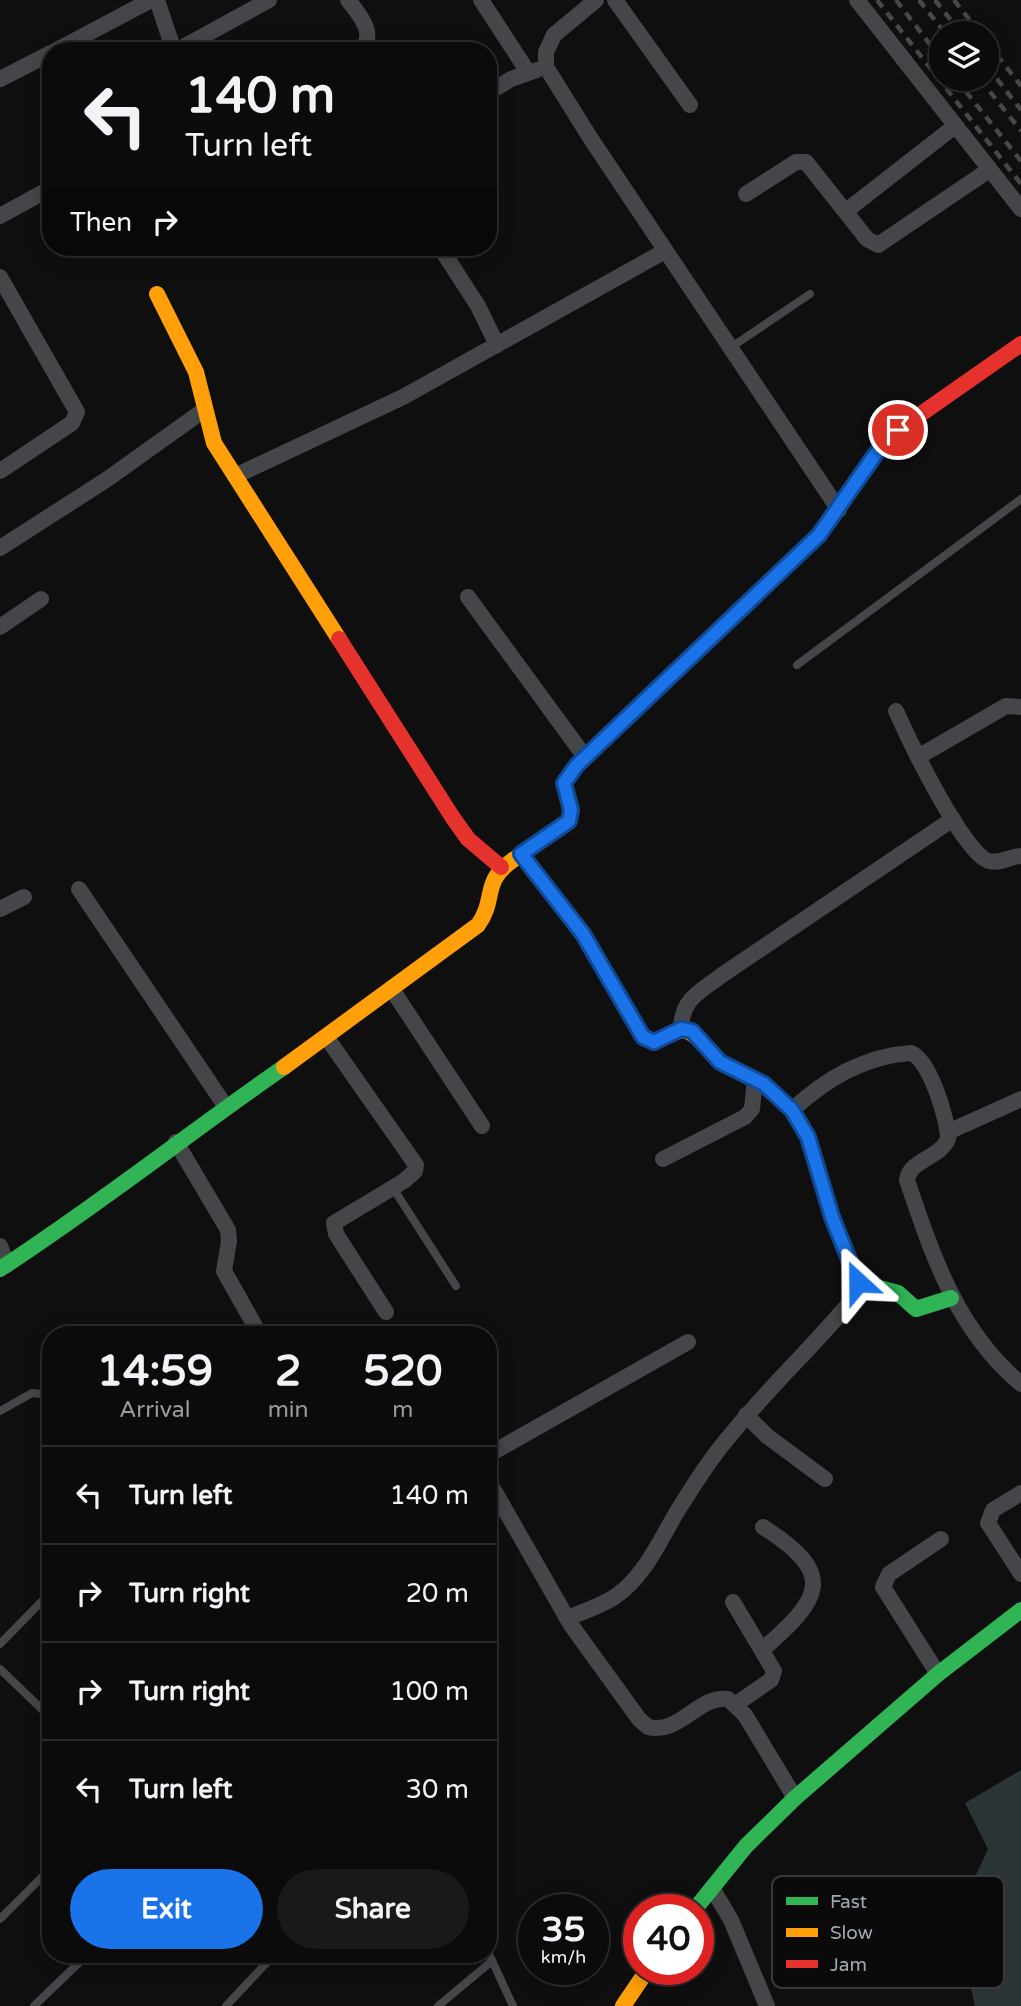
<!DOCTYPE html>
<style>
:root{--surface:#0b0b0c;--page:#19191a;--text:#f1f3f6;--muted:#9a9b9d;--line:#2b2b2d;--accent:#1a73e8}
body{margin:0;font-family:"Varela Round",sans-serif;background:var(--page);color:var(--text);height:100vh;display:flex;flex-direction:column;font-size:26px;white-space:nowrap}
*{box-sizing:border-box;margin:0}
p{font-size:23px;color:var(--muted)}
.icon{flex:none;width:38px;height:38px;fill:none;stroke:currentColor;stroke-width:2;stroke-linecap:round;stroke-linejoin:round}
.map{position:relative;flex:1;overflow:hidden}
.side{position:absolute;left:42px;top:1326px;width:455px;height:637px;display:flex;flex-direction:column;background:var(--surface);border-radius:28px;box-shadow:0 4px 18px #0003,0 0 0 2px var(--line)}
.side>*{flex:none}
.hud{position:absolute;left:42px;top:42px;width:455px;height:214px;border-radius:28px;box-shadow:0 4px 18px #0003,0 0 0 2px var(--line);background:#0b0b0c;color:var(--text);overflow:hidden}
.fabs{position:absolute;left:929px;top:21px;display:grid;gap:14px}
.fabs a{display:grid;place-items:center;width:70px;height:70px;border-radius:50%;background:var(--surface);box-shadow:0 4px 18px #0003,0 0 0 2px var(--line);font-size:35px}
.speed{position:absolute;left:518px;top:1894px;display:flex;gap:14px;font-size:35px;font-weight:700;text-align:center}
.speed>*{display:grid;place-content:center;width:91px;height:91px;border-radius:50%;background:var(--surface);box-shadow:0 4px 18px #0003,0 0 0 2px var(--line);line-height:1}
.speed small{font-size:18px;font-weight:400}
.speed .limit{border:10px solid #d22;background:#fff;color:#111}
.pin{position:absolute;display:grid;place-items:center;width:60px;height:60px;color:#fff;margin:-30px;border:4px solid #fff;border-radius:50%;box-shadow:0 2px 7px #0007}
.me{position:absolute;width:77px;margin:-38px;rotate:336deg;stroke-linejoin:round;filter:drop-shadow(0 0 5px #0008)}
.turn{display:flex;align-items:center;gap:24px;height:147px;padding:0 28px;font-size:32px}
.turn .icon{width:91px;height:91px;stroke-width:2.5}
.turn b{display:block;font-size:49px;line-height:60px}
.then{display:flex;align-items:center;height:66px;padding:0 28px;background:#0003;gap:14px;font-size:26px}
.eta{display:flex;justify-content:space-evenly;align-items:center;height:119px;text-align:center}
.eta b{font-size:42px;font-weight:800;line-height:49px}
.button{display:flex;gap:14px;margin-top:auto;padding:14px 28px}
.button a{flex:1;height:80px;border-radius:42px;background:var(--accent);color:#fff;font-size:28px;font-weight:800;line-height:80px;text-align:center}
.button a+a{background:var(--page);color:var(--text)}
ul{padding:0;list-style:none}
li{display:flex;align-items:center;gap:21px;height:98px;padding:0 28px;border-top:2px solid var(--line)}
li div{flex:1}
li b{display:block;font-size:26px}
li em{font-style:normal}
.map>svg:first-child{display:block}
.water{fill:#2b3437}
.lines{fill:none;stroke-linecap:round;stroke-linejoin:round}
.lane{stroke:#454649;stroke-width:8}
.street{stroke:#454649;stroke-width:16}
.fast{stroke:#30b455;stroke-width:16}
.slow{stroke:#ff9f0a;stroke-width:16}
.jam{stroke:#e5322d;stroke-width:16}
.rail{stroke:#47484a;stroke-width:4.5;stroke-dasharray:9 7;stroke-linecap:butt}
.route-casing{stroke:#114b97;stroke-width:18}
.route{stroke:#1a73e8;stroke-width:12}
.key{fill:#0a0a0b;stroke:#38393c;stroke-width:2}
.key-label{font-size:19px;fill:#a2a8af}
</style>
<div class="map">
<svg width="1021" height="2006" viewBox="0 0 1021 2006">
<rect width="100%" height="100%" fill="#0f0f10"/>
<polygon class="water" points="1021,1770 1021,2006 975,2006 955,1920 988,1849 965,1803"/>
<g class="lines">
<g class="lane">
<polyline points="730,348 810,294"/>
<polyline points="797,665 1021,499"/>
<polyline points="393,1188 456,1286"/>
<polyline points="0,1411 32,1393 51,1395"/>
<polyline points="0,1644 51,1592"/>
<polyline points="0,1669 51,1718"/>
<polyline points="0,1919 51,1868"/>
<polyline points="488,1952 513,2006"/>
<polyline points="34,2006 87,1955"/>
<polyline points="226,2006 274,1955"/>
<polyline points="438,2006 492,1961"/>
</g>
<g class="street">
<polyline points="157,0 174,51"/>
<path d="M348,0C359,14 378,35 360,51"/>
<polyline points="481,0 528,72"/>
<polyline points="596,0 554,35 546,52 546,67 591,139 839,510"/>
<polyline points="615,0 690,105"/>
<polyline points="857,0 1021,209"/>
<polyline points="55,51 151,0"/>
<polyline points="176,51 269,0"/>
<polyline points="0,79 51,53"/>
<polyline points="488,93 511,79 537,70"/>
<polyline points="746,194 796,162 806,162 867,239 878,245 989,170"/>
<polyline points="846,211 955,126"/>
<polyline points="0,216 51,188"/>
<polyline points="440,247 478,306 497,345"/>
<polyline points="0,277 77,412 72,423 0,471"/>
<polyline points="235,476 403,397 665,251"/>
<polyline points="0,548 106,480 204,410"/>
<polyline points="468,597 585,757"/>
<polyline points="0,627 41,599"/>
<path d="M896,711C908,738 964,855 989,861C1001,864 1010,856 1021,856"/>
<polyline points="918,757 1006,706 1021,707"/>
<polyline points="79,889 226,1107"/>
<polyline points="0,909 24,897"/>
<polyline points="393,991 482,1126"/>
<path d="M681,1029C682,998 699,993 722,975L953,819"/>
<polyline points="327,1038 416,1165 415,1171 404,1181 334,1223 336,1234 386,1312"/>
<path d="M792,1110C826,1079 864,1056 911,1053C930,1060 948,1120 948,1139C940,1158 909,1160 907,1180C933,1257 957,1330 1021,1384"/>
<polyline points="948,1132 1021,1099"/>
<polyline points="176,1142 228,1230 229,1241 224,1271 260,1335"/>
<polyline points="663,1159 745,1117 752,1109 755,1079"/>
<polyline points="0,1246 7,1265"/>
<polyline points="746,1415 767,1436 825,1479"/>
<polyline points="488,1455 688,1342"/>
<path d="M488,1480L571,1625L639,1719L648,1727C680,1735 698,1695 728,1699L745,1715L795,1798"/>
<polyline points="1021,1493 993,1510 988,1523 1021,1574"/>
<path d="M763,1527C837,1574 822,1598 763,1649"/>
<polyline points="733,1602 774,1671 771,1680 736,1704"/>
<path d="M567,1618C583,1612 601,1606 616,1596C645,1576 660,1540 678,1510C695,1483 712,1456 733,1432C775,1380 824,1337 864,1285"/>
<polyline points="938,1674 883,1587 889,1574 941,1539"/>
<polyline points="712,1888 731,1920 767,2006"/>
</g>
<g class="fast">
<polyline points="513,860 569,821 571,810 564,783 577,765 747,604"/>
<polyline points="707,1048 720,1062 763,1084 792,1110 808,1137 832,1217 858,1282 898,1293 916,1309 951,1298"/>
<path d="M0,1269C97,1206 189,1133 284,1067"/>
<polyline points="695,1909 746,1846 795,1798 938,1674 1021,1610"/>
</g>
<g class="slow">
<polyline points="157,294 196,372 214,443 339,639"/>
<path d="M521,854L583,934L643,1037L654,1042C682,1028 685,1023 707,1048"/>
<path d="M284,1067L478,925C497,898 481,882 513,860"/>
<polyline points="623,2006 648,1969"/>
</g>
<g class="jam">
<polyline points="747,604 819,535 877,452 898,430 1021,344"/>
<polyline points="339,639 453,818 468,839 501,867"/>
</g>
<g class="rail">
<polyline points="877,0 1021,184"/>
<polyline points="896,0 942,60"/>
<polyline points="919,0 945,33"/>
<polyline points="935,0 961,33"/>
<polyline points="954,0 980,33"/>
<polyline points="987,42 1021,86"/>
<polyline points="987,66 1021,110"/>
<polyline points="956,79 1021,161"/>
<polyline points="980,79 1021,131"/>
</g>
</g>
<g class="lines">
<defs>
<polyline id="route" points="858,1282 832,1217 808,1137 792,1110 764,1084 720,1062 692,1031 681,1029 654,1042 643,1037 583,934 521,854 569,821 571,810 564,783 577,765 819,535 877,452 898,430"/>
</defs>
<use href="#route" class="route-casing"/>
<use href="#route" class="route"/>
</g>
<rect x="772" y="1876" width="232" height="112" rx="10" class="key"/>
<rect x="786" y="1897" width="32" height="8" fill="#30b455"/>
<rect x="786" y="1928" width="32" height="9" fill="#ff9f0a"/>
<rect x="786" y="1960" width="32" height="8" fill="#e5322d"/>
<g class="key-label">
<text x="830" y="1908">Fast</text>
<text x="830" y="1939">Slow</text>
<text x="830" y="1971">Jam</text>
</g>
</svg>
<div class="fabs">
<a><svg class="icon" aria-label="layers" viewBox="0 0 24 24"><path d="M12 4l9 5-9 5-9-5zM3 14l9 5 9-5"/></svg></a>
</div>
<div class="speed"><div>35<small>km/h</small></div><div class="limit">40</div></div>
<div class="pin" style="left:898px;top:430px;background:#d93025"><svg class="icon" aria-label="arrive" viewBox="0 0 24 24"><path d="M6 21V4h12l-3 4 3 4H6"/></svg></div>
<svg class="me" style="left:858px;top:1282px" viewBox="-20 -20 40 40"><path d="M0-17L14 15 0 8-14 15z" fill="#1a73e8" stroke="#fff" stroke-width="4"/></svg>
<div class="hud">
<div class="turn"><svg class="icon" aria-label="left" viewBox="0 0 24 24"><path d="M17 20v-9H6M10 6l-5 5 5 5"/></svg><div><b>140 m</b>Turn left</div></div>
<div class="then">Then<svg class="icon" aria-label="right" viewBox="0 0 24 24"><path d="M7 20v-9h11M14 6l5 5-5 5"/></svg></div>
</div>
<section class="side">
<div class="eta">
<div><b>14:59</b><p>Arrival</p></div>
<div><b>2</b><p>min</p></div>
<div><b>520</b><p>m</p></div>
</div>
<ul>
<li><svg class="icon" aria-label="left" viewBox="0 0 24 24"><path d="M17 20v-9H6M10 6l-5 5 5 5"/></svg><div><b>Turn left</b></div><em>140 m</em></li>
<li><svg class="icon" aria-label="right" viewBox="0 0 24 24"><path d="M7 20v-9h11M14 6l5 5-5 5"/></svg><div><b>Turn right</b></div><em>20 m</em></li>
<li><svg class="icon" aria-label="right" viewBox="0 0 24 24"><path d="M7 20v-9h11M14 6l5 5-5 5"/></svg><div><b>Turn right</b></div><em>100 m</em></li>
<li><svg class="icon" aria-label="left" viewBox="0 0 24 24"><path d="M17 20v-9H6M10 6l-5 5 5 5"/></svg><div><b>Turn left</b></div><em>30 m</em></li>
</ul>
<div class="button"><a>Exit</a><a>Share</a></div>
</section>
</div>
